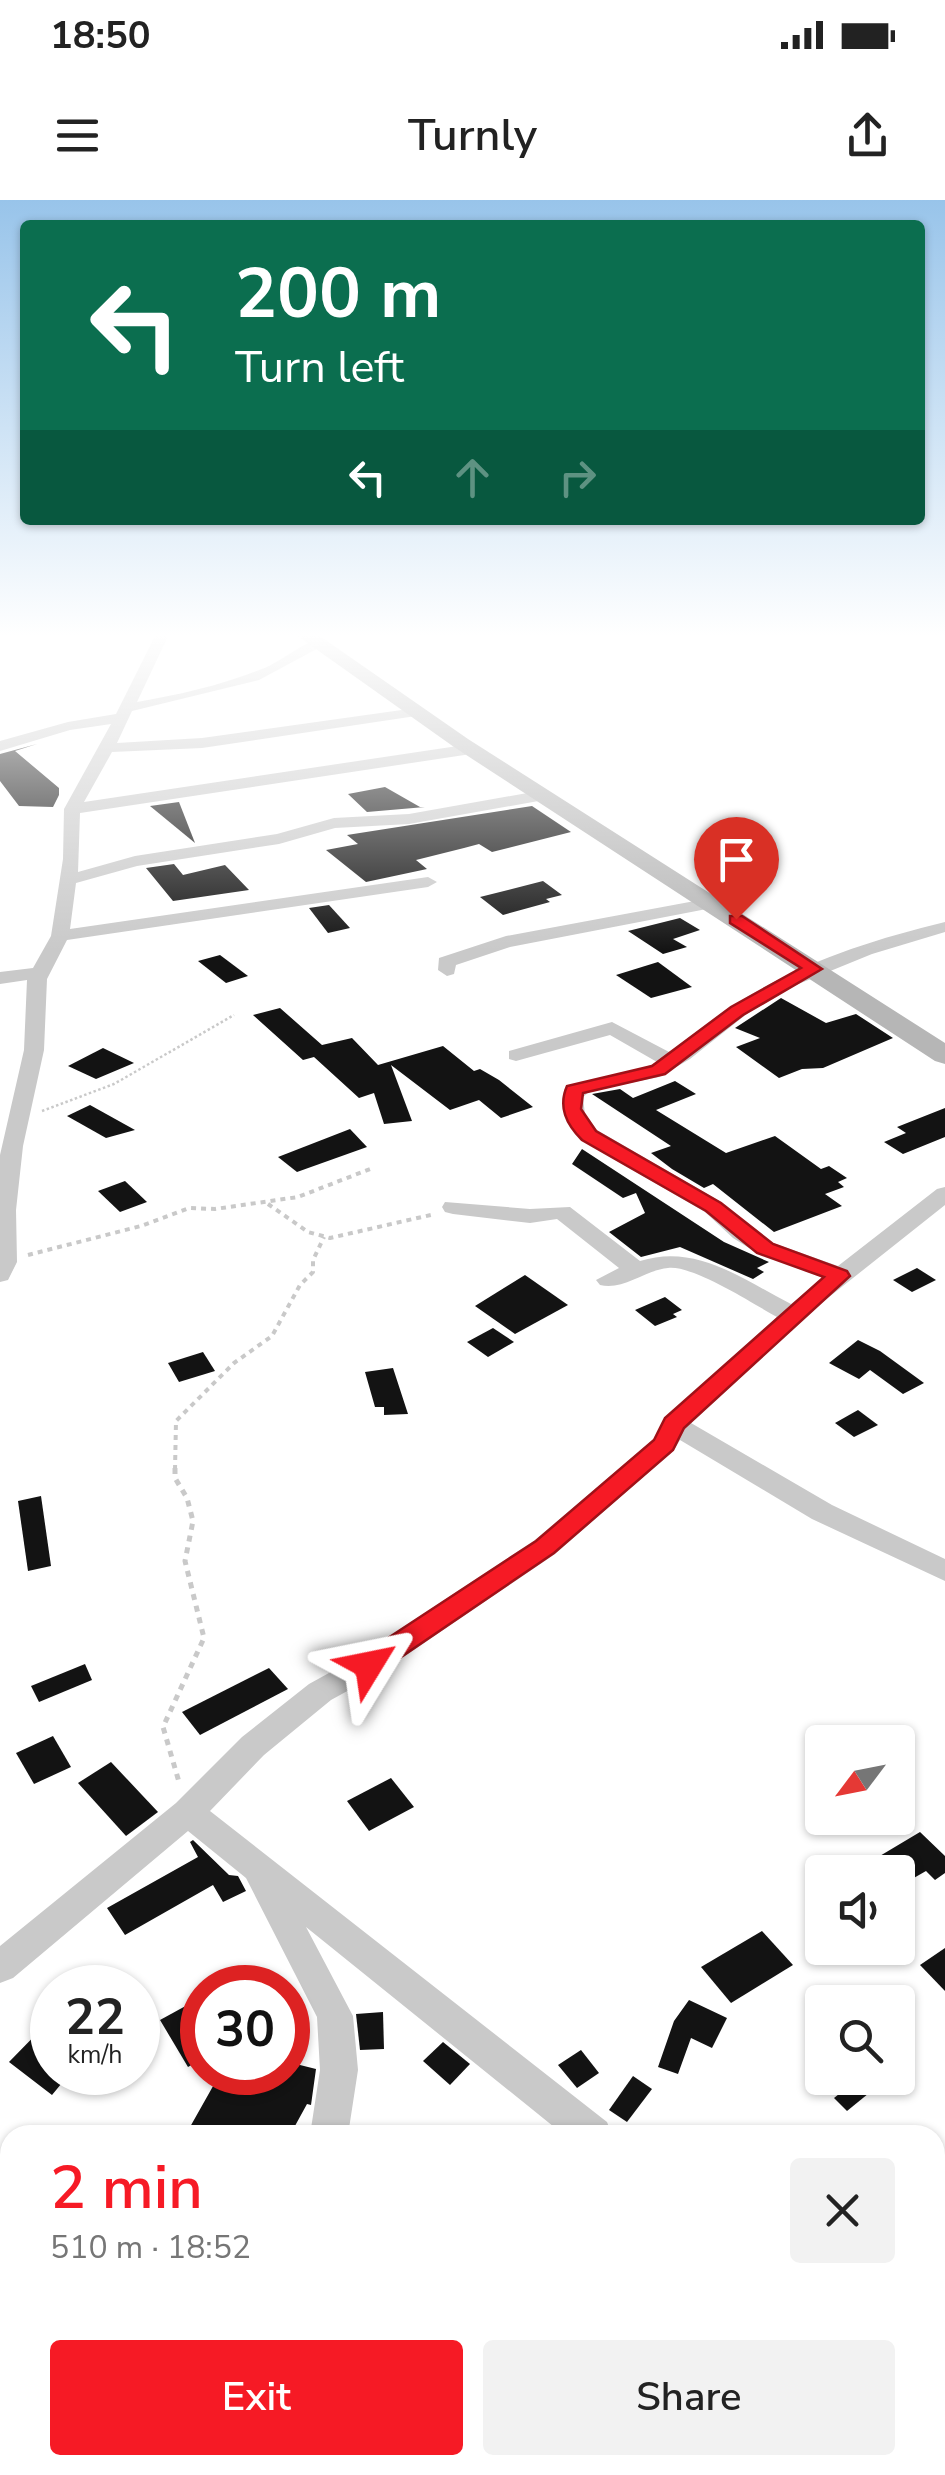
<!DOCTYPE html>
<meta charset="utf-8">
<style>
:root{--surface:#fff;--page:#f2f2f2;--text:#222;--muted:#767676;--accent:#f61a25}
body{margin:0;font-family:"Nunito Sans",sans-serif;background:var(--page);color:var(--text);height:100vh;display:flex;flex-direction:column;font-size:38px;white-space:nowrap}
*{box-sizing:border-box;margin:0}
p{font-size:32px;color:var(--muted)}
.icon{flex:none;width:55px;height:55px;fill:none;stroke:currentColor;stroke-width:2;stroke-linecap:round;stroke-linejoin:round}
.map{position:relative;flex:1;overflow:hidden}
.details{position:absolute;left:0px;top:1925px;width:945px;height:350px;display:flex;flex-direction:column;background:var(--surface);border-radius:30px 30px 0 0;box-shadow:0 2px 8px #0004}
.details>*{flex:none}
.top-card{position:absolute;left:20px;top:20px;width:905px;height:305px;border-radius:10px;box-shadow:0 2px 8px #0004;background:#0b6e4f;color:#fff;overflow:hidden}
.needle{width:65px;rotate:238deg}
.buttons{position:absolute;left:805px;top:1525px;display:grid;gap:20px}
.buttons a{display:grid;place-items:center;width:110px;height:110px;border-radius:10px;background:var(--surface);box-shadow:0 2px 8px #0004;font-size:50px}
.speed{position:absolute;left:30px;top:1765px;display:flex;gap:20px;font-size:50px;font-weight:700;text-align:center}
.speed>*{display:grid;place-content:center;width:130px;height:130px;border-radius:50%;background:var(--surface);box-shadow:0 2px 8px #0004;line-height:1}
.speed small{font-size:25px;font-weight:400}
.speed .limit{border:15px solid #d22;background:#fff;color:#111}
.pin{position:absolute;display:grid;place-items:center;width:85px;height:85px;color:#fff;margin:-102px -42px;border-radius:50% 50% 50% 0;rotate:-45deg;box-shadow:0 0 10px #0007}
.pin .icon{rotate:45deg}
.me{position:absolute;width:110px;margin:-55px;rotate:55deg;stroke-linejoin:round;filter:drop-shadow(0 0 8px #0008)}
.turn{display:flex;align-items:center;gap:35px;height:210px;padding:0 50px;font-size:45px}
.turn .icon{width:130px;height:130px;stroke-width:2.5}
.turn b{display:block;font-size:70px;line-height:85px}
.lanes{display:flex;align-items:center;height:95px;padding:0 50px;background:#0003;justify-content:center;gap:50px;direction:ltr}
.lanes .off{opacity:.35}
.round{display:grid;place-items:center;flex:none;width:105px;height:105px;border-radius:10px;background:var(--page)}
.summary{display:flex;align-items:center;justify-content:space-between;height:170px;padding:0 50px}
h1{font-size:60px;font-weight:600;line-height:75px;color:var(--accent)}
.action{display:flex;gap:20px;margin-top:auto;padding:20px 50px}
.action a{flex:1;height:115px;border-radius:10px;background:var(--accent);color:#fff;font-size:40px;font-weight:600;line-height:115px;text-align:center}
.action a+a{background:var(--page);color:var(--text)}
.status{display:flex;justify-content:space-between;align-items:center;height:70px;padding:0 50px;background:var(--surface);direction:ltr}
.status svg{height:28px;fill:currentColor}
header{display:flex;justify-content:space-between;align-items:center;height:130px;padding:0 50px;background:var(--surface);font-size:45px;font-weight:600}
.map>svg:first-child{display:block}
.building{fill:#131313}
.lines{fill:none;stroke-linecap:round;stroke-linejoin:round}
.path-far3{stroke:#c9c9c9;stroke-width:2.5;stroke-dasharray:2.5 2.5;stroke-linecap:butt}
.path-far2{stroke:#c9c9c9;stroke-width:4;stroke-dasharray:5 5;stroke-linecap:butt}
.path-far1{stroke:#c9c9c9;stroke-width:5;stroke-dasharray:6 6;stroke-linecap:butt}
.path{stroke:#c9c9c9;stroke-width:6;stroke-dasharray:8 8;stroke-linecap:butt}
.street{fill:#c9c9c9;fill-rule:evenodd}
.secondary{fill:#b6b6b6;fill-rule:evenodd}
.route{fill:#f61a25;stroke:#a01118;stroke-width:2.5}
</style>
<div class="status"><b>18:50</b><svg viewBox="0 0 49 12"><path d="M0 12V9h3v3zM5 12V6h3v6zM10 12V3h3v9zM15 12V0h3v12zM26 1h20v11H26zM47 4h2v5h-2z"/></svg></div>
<header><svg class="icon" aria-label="menu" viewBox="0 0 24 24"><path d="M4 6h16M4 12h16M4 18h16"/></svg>Turnly<svg class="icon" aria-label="share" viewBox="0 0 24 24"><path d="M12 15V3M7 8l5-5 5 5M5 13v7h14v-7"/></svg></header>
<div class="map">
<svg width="945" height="2275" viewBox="0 0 945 2275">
<rect width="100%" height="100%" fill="#fff"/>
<g class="building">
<polygon points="37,544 15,551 59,588 59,595 53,607 19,606 0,581 0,554"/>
<polygon points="385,587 420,607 425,607 367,612 348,594"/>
<polygon points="179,602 195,643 150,606"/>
<polygon points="532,606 571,632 492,652 479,644 464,648 416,660 427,669 366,682 326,650 358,644 347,635"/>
<polygon points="174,664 183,675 225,665 249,690 173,701 146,668"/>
<polygon points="543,681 562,695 546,699 550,702 503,715 480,697"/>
<polygon points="329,705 350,728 328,733 309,708"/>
<polygon points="680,718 700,730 673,739 687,747 663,754 628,731"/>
<polygon points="220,755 248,776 226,783 198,761"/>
<polygon points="658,762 692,787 651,798 616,775"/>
<polygon points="781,798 826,823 856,814 893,838 823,868 802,869 779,878 736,847 760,838 735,828"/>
<polygon points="280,808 322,845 352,838 378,865 443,846 474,871 480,869 499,880 533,907 501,918 479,900 450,910 391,865 412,921 384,924 374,893 359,898 314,857 303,860 253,815"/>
<polygon points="103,848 134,863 96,879 68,866"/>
<polygon points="675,881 696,894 656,910 726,953 775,936 821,969 829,966 847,978 838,982 844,987 825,994 842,1006 774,1032 713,984 704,988 672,969 651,953 671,946 592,894 620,889 633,898"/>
<polygon points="90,905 135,930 106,938 67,916"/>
<polygon points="945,908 945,937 903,954 884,942 906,933 897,927"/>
<polygon points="350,929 367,947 297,972 278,957"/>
<polygon points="582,949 724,1042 769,1062 757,1068 764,1072 753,1079 680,1047 641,1057 609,1032 645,1013 636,993 623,998 572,964"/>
<polygon points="125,981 147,1002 120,1012 98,991"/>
<polygon points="917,1068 936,1080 912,1092 893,1080"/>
<polygon points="525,1075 568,1105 515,1134 475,1106"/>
<polygon points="665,1097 682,1110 673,1114 677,1117 655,1126 635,1110"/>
<polygon points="493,1128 514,1142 488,1157 467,1142"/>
<polygon points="858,1140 880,1151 924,1183 903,1194 870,1170 859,1179 829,1163"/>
<polygon points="203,1152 215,1171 179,1182 168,1163"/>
<polygon points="393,1168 408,1214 384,1215 384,1207 375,1207 365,1172"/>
<polygon points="858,1210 878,1225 854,1237 835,1223"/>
<polygon points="41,1296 51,1366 28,1371 18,1301"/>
<polygon points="85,1464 92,1480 39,1502 31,1486"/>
<polygon points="269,1468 288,1489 200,1535 182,1512"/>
<polygon points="53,1536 71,1567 34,1584 16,1553"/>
<polygon points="111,1562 158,1612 126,1636 78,1583"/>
<polygon points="391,1578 414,1607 369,1631 347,1601"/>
<polygon points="920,1632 945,1656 945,1673 935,1680 926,1671 898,1687 898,1672 853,1672"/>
<polygon points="193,1640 229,1675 238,1676 246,1691 223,1702 213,1685 125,1735 107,1708 198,1657 190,1642"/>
<polygon points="762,1731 793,1765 731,1803 701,1767"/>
<polygon points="945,1748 945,1791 920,1765"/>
<polygon points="202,1797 202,1859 188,1867 160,1820"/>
<polygon points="689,1800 727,1818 712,1848 691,1838 678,1874 658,1867 674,1821"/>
<polygon points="383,1812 384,1849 360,1850 356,1814"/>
<polygon points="52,1818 52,1872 71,1872 52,1895 9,1862"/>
<polygon points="443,1842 470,1864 450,1885 423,1861"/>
<polygon points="581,1850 599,1873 577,1888 558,1865"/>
<polygon points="288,1862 316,1869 311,1905 307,1904 290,1935 261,1935 240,1926 235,1935 209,1935 190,1927 221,1872 288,1872"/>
<polygon points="633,1876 652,1889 627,1922 609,1910"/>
<polygon points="859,1878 874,1889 847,1911 834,1898"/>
</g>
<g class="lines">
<polyline class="path-far3" points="42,911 114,884 234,815"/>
<g class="path-far2">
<polyline points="268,1004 308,1032 330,1038 435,1014"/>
<polyline points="28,1055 141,1026 189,1008 215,1009 298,997 370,969"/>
<polyline points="175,1270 176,1221 234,1163 272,1136 300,1085 313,1072 313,1060 324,1037"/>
</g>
<polyline class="path-far1" points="175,1268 175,1278 187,1298 193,1321 185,1361 204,1438 163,1527 179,1582"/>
<polyline class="path" points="493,2265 501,2275"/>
<g class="street">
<path d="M157,432H170L137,502C179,495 222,485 262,469C283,461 297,445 319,440L326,444L259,480L132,511L117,543L202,538L416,508L423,512L416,516L202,548L112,552L84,602L471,544L479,549L471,554L80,613L78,672L135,656L277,634L334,618L409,614L544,590L552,595L544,600L409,624L335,628L279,644L137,666L76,683L70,729L428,677L437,682L428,687L67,740L47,779L44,850L23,946L16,1010L17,1062L8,1080L0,1082V955L24,850L27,780L0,784V772L33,768L51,736L63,659L64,609L111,524L70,530L0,551V541L68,522L116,514Z"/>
<polygon points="711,698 720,703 717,707 510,747 456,765 454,774 447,776 438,770 439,758 506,736"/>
<path d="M945,722V732L872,754L796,785L748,813L690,859L659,877L590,891L583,897L585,915L597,930L721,1002L749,1028L773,1043L838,1066L937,989L945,987V1005L819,1105L691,1223L832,1305L945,1359V1381L812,1319L680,1240L674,1250L555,1354L380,1473L331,1500L264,1555L210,1611L607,1922L612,1935H564L306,1727L353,1816L358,1870L348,1935H310L320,1870L317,1817L246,1678L188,1631L13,1778L0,1783V1746L176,1603L242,1537L309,1484L358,1457L535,1340L654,1239L665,1218L777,1117C753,1104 694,1065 668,1068C645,1070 623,1091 600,1085L596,1080L619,1068L557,1019L530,1023L453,1014L445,1012L442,1007L445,1002L530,1009L570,1007L640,1061C696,1043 742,1079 791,1104L824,1078L757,1053L733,1038L705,1012L581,940C567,924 556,906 566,886L637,871L657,862L610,835L516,861L509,859V851L612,822L671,853C693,838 712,819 734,805C799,763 871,740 945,722Z"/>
<polygon points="935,2173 945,2177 945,2222 935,2218"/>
<polygon points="280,2265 333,2265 329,2275 276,2275"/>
</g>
<polygon class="secondary" points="292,432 314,432 468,539 945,843 945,864 935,861 454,547"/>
</g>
<linearGradient id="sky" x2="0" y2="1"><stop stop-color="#98c4ea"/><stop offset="0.58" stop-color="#fff"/><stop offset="1" stop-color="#fff" stop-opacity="0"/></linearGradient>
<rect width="945" height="751" fill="url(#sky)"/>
<path class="route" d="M730,716H742L822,769L743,815L665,874L583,893L581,909L596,931L721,1003L773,1044L847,1071L850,1076L684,1228L673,1250L554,1353L379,1472L369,1475L359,1472L355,1465L359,1457L536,1341L654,1240L665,1218L824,1077L757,1053L706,1011L582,940C566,924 558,907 567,886L652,866L731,807L801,768L730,723Z"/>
</svg>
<div class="buttons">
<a><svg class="needle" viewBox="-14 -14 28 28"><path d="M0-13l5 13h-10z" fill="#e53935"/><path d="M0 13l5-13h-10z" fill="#767676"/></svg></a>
<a><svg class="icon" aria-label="sound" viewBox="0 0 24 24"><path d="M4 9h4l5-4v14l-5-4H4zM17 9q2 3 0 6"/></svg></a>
<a><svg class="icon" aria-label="search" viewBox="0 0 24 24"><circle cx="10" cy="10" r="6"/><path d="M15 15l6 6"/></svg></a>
</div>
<div class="speed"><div>22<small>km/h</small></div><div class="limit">30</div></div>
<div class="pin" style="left:736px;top:719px;background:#d93025"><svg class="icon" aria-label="arrive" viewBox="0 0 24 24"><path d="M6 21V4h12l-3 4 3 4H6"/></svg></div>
<svg class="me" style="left:369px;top:1465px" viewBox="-20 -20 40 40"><path d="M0-17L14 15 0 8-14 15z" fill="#f61a25" stroke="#fff" stroke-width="4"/></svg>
<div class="top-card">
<div class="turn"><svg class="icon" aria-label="left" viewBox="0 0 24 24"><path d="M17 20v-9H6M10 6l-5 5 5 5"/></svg><div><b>200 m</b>Turn left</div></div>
<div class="lanes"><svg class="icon" aria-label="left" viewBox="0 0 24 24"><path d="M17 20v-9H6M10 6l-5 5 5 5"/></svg><svg class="icon off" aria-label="ahead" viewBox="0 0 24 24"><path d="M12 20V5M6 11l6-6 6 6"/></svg><svg class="icon off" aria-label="right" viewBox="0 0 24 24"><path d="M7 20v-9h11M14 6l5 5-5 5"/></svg></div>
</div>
<section class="details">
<div class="summary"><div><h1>2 min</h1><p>510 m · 18:52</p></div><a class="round"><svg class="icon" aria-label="close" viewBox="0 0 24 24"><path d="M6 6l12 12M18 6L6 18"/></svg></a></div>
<div class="action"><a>Exit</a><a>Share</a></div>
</section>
</div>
